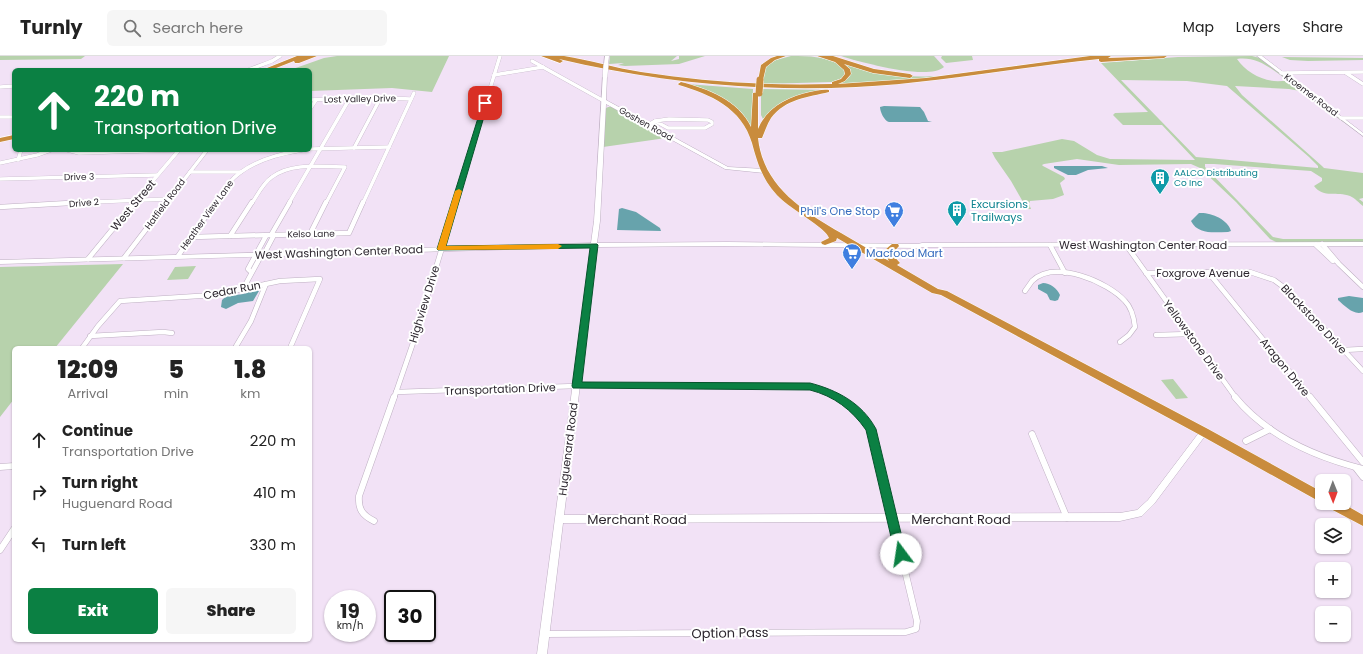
<!DOCTYPE html>
<meta charset="utf-8">
<style>
:root{--surface:#fff;--page:#f6f6f6;--text:#222;--muted:#767676;--line:#e0e0e0;--accent:#0b8043}
body{margin:0;font-family:Poppins,sans-serif;background:var(--page);color:var(--text);height:100vh;display:flex;flex-direction:column;font-size:15px;white-space:nowrap}
*{box-sizing:border-box;margin:0}
p{font-size:13px;color:var(--muted)}
.icon{flex:none;width:22px;height:22px;fill:none;stroke:currentColor;stroke-width:2;stroke-linecap:round;stroke-linejoin:round}
.map{position:relative;flex:1;overflow:hidden}
.sheet{position:absolute;left:12px;top:290px;width:300px;height:296px;display:flex;flex-direction:column;background:var(--surface);border-radius:6px;box-shadow:0 1px 3px #0004}
.sheet>*{flex:none}
.guide{position:absolute;left:12px;top:12px;width:300px;height:84px;border-radius:6px;box-shadow:0 1px 3px #0004;background:#0b8043;color:#fff;overflow:hidden}
.needle{width:26px;rotate:179deg}
.buttons{position:absolute;left:1315px;top:418px;display:grid;gap:8px}
.buttons a{display:grid;place-items:center;width:36px;height:36px;border-radius:6px;background:var(--surface);box-shadow:0 1px 3px #0004;font-size:20px}
.speed{position:absolute;left:324px;top:534px;display:flex;gap:8px;font-size:20px;font-weight:700;text-align:center}
.speed>*{display:grid;place-content:center;width:52px;height:52px;border-radius:50%;background:var(--surface);box-shadow:0 1px 3px #0004;line-height:1}
.speed small{font-size:10px;font-weight:400}
.speed .limit{border:2px solid #111;border-radius:6px;background:#fff;color:#111}
.pin{position:absolute;display:grid;place-items:center;width:34px;height:34px;color:#fff;margin:-17px;border-radius:8px;box-shadow:0 2px 6px #0006}
.me{position:absolute;width:44px;margin:-22px;rotate:346deg;stroke-linejoin:round;filter:drop-shadow(0 0 3px #0008)}
.turn{display:flex;align-items:center;gap:14px;height:84px;padding:0 16px;font-size:18px}
.turn .icon{width:52px;height:52px;stroke-width:2.5}
.turn b{display:block;font-size:28px;line-height:34px}
.eta{display:flex;justify-content:space-evenly;align-items:center;height:68px;text-align:center}
.eta b{font-size:24px;font-weight:800;line-height:28px}
.button{display:flex;gap:8px;margin-top:auto;padding:8px 16px}
.button a{flex:1;height:46px;border-radius:6px;background:var(--accent);color:#fff;font-size:16px;font-weight:800;line-height:46px;text-align:center}
.button a+a{background:var(--page);color:var(--text)}
ul{padding:0;list-style:none}
li{display:flex;align-items:center;gap:12px;height:52px;padding:0 16px}
li div{flex:1}
li b{display:block;font-size:15px}
li em{font-style:normal}
header{display:flex;align-items:center;gap:24px;box-sizing:border-box;height:56px;padding:0 20px;background:var(--surface);border-bottom:1px solid var(--line)}
header strong{font-size:19px}
nav{display:flex;gap:22px;margin-inline-start:auto;font-size:14px}
.search{width:280px;height:36px;background:var(--page);display:flex;align-items:center;gap:10px;box-sizing:border-box;padding:0 14px;border-radius:6px;color:var(--muted);font-size:15px}
.map>svg:first-child{display:block}
.green{fill:#b7d2ac;fill-rule:evenodd}
.water{fill:#67a3ac}
.lines{fill:none;stroke-linecap:round;stroke-linejoin:round}
.street-far2-casing{stroke:#beafc2;stroke-width:4}
.street-far1-casing{stroke:#beafc2;stroke-width:5.5}
.street-casing{stroke:#beafc2;stroke-width:7}
.secondary-casing{stroke:#beafc2;stroke-width:1}
.highway-casing{stroke:#fff;stroke-width:1}
.street-far2{stroke:#fff;stroke-width:3.5}
.street-far1{stroke:#fff;stroke-width:4.5}
.street{stroke:#fff;stroke-width:6}
.secondary{fill:#fff;fill-rule:evenodd}
.highway{fill:#c98c3d;fill-rule:evenodd}
.secondary-bridge-casing{stroke:#beafc2;stroke-width:5.5;stroke-linecap:butt}
.highway-bridge-casing{stroke:#fff;stroke-width:8;stroke-linecap:butt}
.secondary-bridge{stroke:#fff;stroke-width:5}
.highway-bridge{stroke:#c98c3d;stroke-width:7}
.route{fill:#0b8043;stroke:#07532c}
.slow{fill:#f59e0b}
.labels{text-anchor:middle;dominant-baseline:central;stroke-width:4;stroke-linejoin:round;paint-order:stroke}
.far-street-label{font-size:9px;fill:#2d272f;stroke:#fff}
.far-culture-label{font-size:9px;fill:#0d838f;stroke:#fff;text-anchor:start}
.culture-label{font-size:11px;fill:#0d838f;stroke:#fff;text-anchor:start}
.street-label{font-size:11px;fill:#2d272f;stroke:#fff}
.shop-label{font-size:11px;fill:#366cbe;stroke:#fff;text-anchor:end}
.near-street-label{font-size:13px;fill:#2d272f;stroke:#fff}
</style>
<header>
<strong>Turnly</strong>
<div class="search"><svg class="icon" aria-label="search" viewBox="0 0 24 24"><circle cx="10" cy="10" r="6"/><path d="M15 15l6 6"/></svg>Search here</div>
<nav><a>Map</a><a>Layers</a><a>Share</a></nav>
</header>
<div class="map">
<svg width="1363" height="598" viewBox="0 0 1363 598">
<rect width="100%" height="100%" fill="#f2e2f6"/>
<g class="green">
<polygon points="0,0 85,0 81,3 0,4"/>
<polygon points="337,0 449,0 432,36 392,32 310,35 310,14 290,14 324,2"/>
<polygon points="610,0 677,0 671,5 679,3 679,0 705,0 679,8 625,10 618,9 624,7 609,8"/>
<path d="M791,0C809,0 827,0 843,11L845,18L842,22L832,26L762,28L766,10L776,4Z"/>
<path d="M841,0H934L944,11C928,25 860,6 841,0Z"/>
<polygon points="942,0 972,0 973,4 946,7 941,2"/>
<path d="M1178,1L1252,0L1260,2L1363,80L1300,35L1289,33L1235,30L1242,39L1322,110L1324,112L1363,117V142L1359,143L1363,146V150C1359,147 1355,142 1350,140C1337,135 1324,143 1314,130L1322,125V122L1311,115L1214,108H1205V111L1273,181L1283,183H1363V186L1278,187L1270,183L1236,146L1200,112L1191,108L1119,109L1077,103L1044,108L1042,109L1043,110L1064,121L1065,123L1060,127L1064,139L1053,143L1030,145L1029,148L1031,153H1027L1011,125L995,102L992,96H1002L1062,83L1074,85L1097,99L1110,103L1195,104L1162,69H1123L1113,59L1115,57L1148,56L1101,7ZM1237,3C1257,0 1272,13 1287,24C1269,29 1247,18 1237,3ZM1121,24L1187,25L1227,30L1309,101L1318,110V112L1196,101Z"/>
<polygon points="1282,1 1363,2 1363,4 1308,5 1290,4"/>
<path d="M845,8C881,18 901,22 939,20L909,24L833,29L845,25L850,20L851,14Z"/>
<polygon points="686,28 753,33 752,72 733,52"/>
<path d="M761,33L829,34C806,38 778,45 763,63L761,59Z"/>
<polygon points="608,51 612,51 666,82 603,91 605,53"/>
<polygon points="123,208 55,292 14,292 14,343 0,361 0,211"/>
<polygon points="196,210 188,223 167,224 175,211"/>
<polygon points="1173,323 1188,342 1176,343 1161,324"/>
</g>
<g class="water">
<path d="M884,50L920,51L924,56L928,65L932,66H889C884,65 880,55 880,51Z"/>
<polygon points="1054,110 1102,110 1108,112 1088,114 1076,119 1068,119 1054,112"/>
<polygon points="622,152 636,156 660,172 661,175 617,174 619,153"/>
<path d="M1199,157C1210,156 1228,163 1231,175L1228,176C1214,176 1198,179 1191,165Z"/>
<path d="M1043,227C1050,227 1057,232 1060,239L1058,244L1055,245L1050,244L1047,238L1038,233V229Z"/>
<path d="M256,234L259,235L253,245L238,247L226,253L221,251L222,244C229,237 235,240 243,238C248,237 251,235 256,234Z"/>
<path d="M1349,240L1363,242V256C1354,260 1345,250 1338,244V242Z"/>
</g>
<g class="lines">
<defs>
<g id="street-far2">
<polyline points="532,5 604,45"/>
<polyline points="248,14 272,5 280,0"/>
<polyline points="1281,17 1363,16"/>
<polyline points="1346,17 1363,28"/>
<polyline points="494,19 543,11"/>
<polyline points="0,31 14,30"/>
<polyline points="310,44 365,41 411,43"/>
<polyline points="310,53 316,44"/>
<polyline points="0,61 14,61"/>
<polyline points="1341,62 1363,62"/>
<polygon points="669,63 708,64 712,66 712,68 705,72 668,72 655,65"/>
<polyline points="648,69 655,65"/>
<polyline points="354,92 381,41"/>
<polyline points="310,93 389,91"/>
<polyline points="67,94 79,97 178,94"/>
<polyline points="18,104 21,94"/>
<polyline points="0,107 37,99 51,94"/>
<polyline points="190,116 241,116"/>
<polyline points="0,123 157,119"/>
<polyline points="69,147 169,143"/>
<polyline points="134,147 179,94"/>
<polyline points="166,147 207,94"/>
<path d="M215,147C220,141 224,133 229,127C247,106 277,98 303,94"/>
<path d="M252,147C258,138 263,127 272,121C292,106 322,111 345,111L326,147"/>
<polyline points="289,147 350,42"/>
<polyline points="363,147 414,37"/>
<polyline points="455,147 500,0"/>
</g>
<g id="street-far1">
<polyline points="0,151 87,146"/>
<polyline points="310,178 326,146"/>
<polyline points="271,179 290,146"/>
<polyline points="230,180 252,146"/>
<polyline points="192,181 349,177 363,146"/>
<polyline points="1322,188 1339,208 1363,231"/>
<polyline points="1050,189 1065,217"/>
<polyline points="1126,189 1236,342"/>
<polyline points="1316,189 1333,205"/>
<polyline points="264,198 274,179"/>
<polyline points="178,200 216,146"/>
<polyline points="124,202 167,146"/>
<polyline points="88,203 135,146"/>
<polyline points="250,215 248,213 266,180"/>
<polyline points="1208,216 1311,342"/>
<polyline points="1146,217 1250,216 1274,224 1289,235 1363,315"/>
<polyline points="243,233 262,198"/>
<path d="M1025,235C1027,232 1030,228 1032,225C1055,203 1108,226 1125,245C1132,252 1134,262 1135,271L1129,279L1120,286"/>
<polyline points="1156,279 1190,278"/>
<polyline points="90,280 163,276 172,277"/>
<polyline points="82,292 98,270 120,245 214,239 280,225 320,223 290,292"/>
<polyline points="235,292 251,265 266,228"/>
<polyline points="1343,294 1363,293"/>
<polyline points="396,336 576,330 810,331 839,342"/>
<polyline points="394,342 413,287 456,146"/>
</g>
<g id="street">
<path d="M1235,341C1267,380 1315,401 1363,413"/>
<polyline points="1310,341 1363,406"/>
<polyline points="1032,378 1067,462"/>
<polyline points="1246,385 1270,373"/>
<polyline points="0,411 14,410"/>
<polyline points="1356,412 1363,421"/>
<path d="M374,465C362,459 358,453 359,440L394,341"/>
<polyline points="0,494 14,473"/>
<polyline points="545,578 906,576 916,573 917,565 871,373 852,351 837,341"/>
</g>
<g id="secondary">
<polygon points="605,0 609,0 608,9 606,10 604,9"/>
<polygon points="1257,0 1262,0 1363,77 1363,80"/>
<polygon points="603,19 607,20 606,44 728,111 764,113 767,115 764,117 725,113 606,48 600,165 597,187 727,186 918,188 922,187 1363,186 1363,190 923,191 919,192 727,190 597,191 564,459 1120,457 1137,454 1148,444 1201,374 1204,373 1207,374 1208,376 1154,448 1142,460 1120,465 563,467 547,598 537,598 591,191 0,208 0,204 591,187 594,165"/>
</g>
<g id="highway">
<polygon points="297,0 317,0 299,7 295,7 294,5 271,14 262,14"/>
<path d="M541,0C550,0 555,0 564,0C590,4 615,12 641,16C704,26 768,30 832,28V26L841,23L845,18L844,14L835,6L817,0H833L874,13L910,18L913,20L910,22L873,17L844,8L850,13L851,18L845,25L838,28L926,22L1090,0H1111L1108,2L1167,0L1164,2L1101,6L1099,5V3C1018,11 938,27 856,31C756,36 657,26 559,3L563,5L560,7Z"/>
<polygon points="777,0 786,0 775,4 766,11 763,24 758,25 761,9 771,2"/>
<path d="M681,26C708,33 738,44 751,71L753,37L758,36V73C767,51 788,41 810,36C816,35 823,33 829,34V36C808,41 785,43 771,62C767,68 765,75 762,82H758C763,130 803,155 841,177C857,186 873,196 889,205L884,198L886,193L892,188H898L899,190L892,198L900,207L897,209L938,233L947,235L1208,373L1322,436V447L1200,379L941,239L932,237L837,182L836,185L825,189L822,188L821,186L829,182C827,173 790,152 780,142C763,125 758,109 752,87C742,52 710,38 679,29L678,28Z"/>
<polygon points="14,79 14,83 0,86 0,82"/>
<polygon points="1325,447 1342,447 1363,459 1363,470 1327,451"/>
</g>
</defs>
<use href="#street-far2" class="street-far2-casing"/>
<use href="#street-far1" class="street-far1-casing"/>
<use href="#street" class="street-casing"/>
<use href="#secondary" class="secondary-casing"/>
<use href="#highway" class="highway-casing"/>
<use href="#street-far2" class="street-far2"/>
<use href="#street-far1" class="street-far1"/>
<use href="#street" class="street"/>
<use href="#secondary" class="secondary"/>
<use href="#highway" class="highway"/>
<defs>
<polyline id="secondary-bridge" points="605,20 606,9"/>
<polyline id="highway-bridge" points="759,37 760,24"/>
</defs>
<use href="#secondary-bridge" class="secondary-bridge-casing"/>
<use href="#highway-bridge" class="highway-bridge-casing"/>
<use href="#secondary-bridge" class="secondary-bridge"/>
<use href="#highway-bridge" class="highway-bridge"/>
</g>
<path class="route" d="M483,46L488,47L446,190L597,188L598,189L582,326L810,327C837,334 862,347 876,373L906,498L905,502L901,503L897,502L895,498L866,374C852,354 834,340 810,334L573,332L572,330L590,192L438,194L437,193Z"/>
<polygon class="slow" points="459,133 462,135 446,190 558,188 562,190 558,193 438,194 437,193 455,135"/>
<defs>
<symbol id="building-pin" viewBox="-11 -11 22 30"><path d="M0 17L-7.5 6A9.5 9.5 0 1 1 7.5 6Z" fill="#0f9aa8" stroke="#fff"/><path d="M-4-6H4V6H1V3H-1V6H-4ZM-2.5-4.3h1.7v1.8h-1.7ZM.8-4.3h1.7v1.8H.8ZM-2.5-1h1.7V.8h-1.7ZM.8-1h1.7V.8H.8Z" fill="#fff"/></symbol>
<symbol id="supermarket-pin" viewBox="-11 -11 22 30"><path d="M0 17L-7.5 6A9.5 9.5 0 1 1 7.5 6Z" fill="#3f7fe0" stroke="#fff"/><path d="M-6-5.5h2.5l.6 2H6L4.5 2H-2.5L-4.4-4H-6ZM-1.5 3.2a1.3 1.3 0 1 0 .1 0ZM3 3.2a1.3 1.3 0 1 0 .1 0Z" fill="#fff"/></symbol>
</defs>
<g fill-rule="evenodd">
<use href="#building-pin" x="1149" y="111" width="22" height="30"/>
<use href="#building-pin" x="946" y="143" width="22" height="30"/>
<use href="#supermarket-pin" x="883" y="144" width="22" height="30"/>
<use href="#supermarket-pin" x="841" y="186" width="22" height="30"/>
</g>
<g class="labels">
<g class="far-street-label">
<text transform="translate(1311 39) rotate(37)">Kroemer Road</text>
<text transform="translate(360 43) rotate(-1)">Lost Valley Drive</text>
<text transform="translate(646 68) rotate(29)">Goshen Road</text>
<text transform="translate(79 121) rotate(-1)">Drive 3</text>
<text transform="translate(84 147) rotate(-5)">Drive 2</text>
<text transform="translate(165 148) rotate(-53)">Hatfield Road</text>
<text transform="translate(207 159) rotate(-54)">Heather View Lane</text>
<text transform="translate(311 178) rotate(-1)">Kelso Lane</text>
</g>
<g class="far-culture-label">
<text x="1174" y="117">AALCO Distributing<tspan x="1174" dy="10">Co Inc</tspan></text>
</g>
<g class="culture-label">
<text x="971" y="148">Excursions<tspan x="971" dy="13">Trailways</tspan></text>
</g>
<g class="street-label">
<text transform="translate(133 149) rotate(-50)">West Street</text>
<text x="1143" y="189">West Washington Center Road</text>
<text transform="translate(339 196) rotate(-2)">West Washington Center Road</text>
<text x="1203" y="217">Foxgrove Avenue</text>
<text transform="translate(232 234) rotate(-11)">Cedar Run</text>
<text transform="translate(424 248) rotate(-73)">Highview Drive</text>
<text transform="translate(1314 263) rotate(47)">Blackstone Drive</text>
<text transform="translate(1194 284) rotate(54)">Yellowstone Drive</text>
<text transform="translate(1285 311) rotate(51)">Aragon Drive</text>
<text transform="translate(500 333) rotate(-2)">Transportation Drive</text>
<text transform="translate(568 393) rotate(-83)">Huguenard Road</text>
</g>
<g class="shop-label">
<text x="880" y="155">Phil's One Stop</text>
<text x="866" y="197" text-anchor="start">Macfood Mart</text>
</g>
<g class="near-street-label">
<text x="637" y="463">Merchant Road</text>
<text x="961" y="463">Merchant Road</text>
<text transform="translate(730 577) rotate(-1)">Option Pass</text>
</g>
</g>
</svg>
<div class="buttons">
<a><svg class="needle" viewBox="-14 -14 28 28"><path d="M0-13l5 13h-10z" fill="#e53935"/><path d="M0 13l5-13h-10z" fill="#767676"/></svg></a>
<a><svg class="icon" aria-label="layers" viewBox="0 0 24 24"><path d="M12 4l9 5-9 5-9-5zM3 14l9 5 9-5"/></svg></a>
<a>+</a>
<a>−</a>
</div>
<div class="speed"><div>19<small>km/h</small></div><div class="limit">30</div></div>
<div class="pin" style="left:485px;top:47px;background:#d93025"><svg class="icon" aria-label="arrive" viewBox="0 0 24 24"><path d="M6 21V4h12l-3 4 3 4H6"/></svg></div>
<svg class="me" style="left:901px;top:498px" viewBox="-20 -20 40 40"><circle r="19" fill="#fff"/><path d="M0-13L10 11 0 6-10 11z" fill="#0b8043"/></svg>
<div class="guide">
<div class="turn"><svg class="icon" aria-label="ahead" viewBox="0 0 24 24"><path d="M12 20V5M6 11l6-6 6 6"/></svg><div><b>220 m</b>Transportation Drive</div></div>
</div>
<section class="sheet">
<div class="eta">
<div><b>12:09</b><p>Arrival</p></div>
<div><b>5</b><p>min</p></div>
<div><b>1.8</b><p>km</p></div>
</div>
<ul>
<li><svg class="icon" aria-label="ahead" viewBox="0 0 24 24"><path d="M12 20V5M6 11l6-6 6 6"/></svg><div><b>Continue</b><p>Transportation Drive</p></div><em>220 m</em></li>
<li><svg class="icon" aria-label="right" viewBox="0 0 24 24"><path d="M7 20v-9h11M14 6l5 5-5 5"/></svg><div><b>Turn right</b><p>Huguenard Road</p></div><em>410 m</em></li>
<li><svg class="icon" aria-label="left" viewBox="0 0 24 24"><path d="M17 20v-9H6M10 6l-5 5 5 5"/></svg><div><b>Turn left</b></div><em>330 m</em></li>
</ul>
<div class="button"><a>Exit</a><a>Share</a></div>
</section>
</div>
